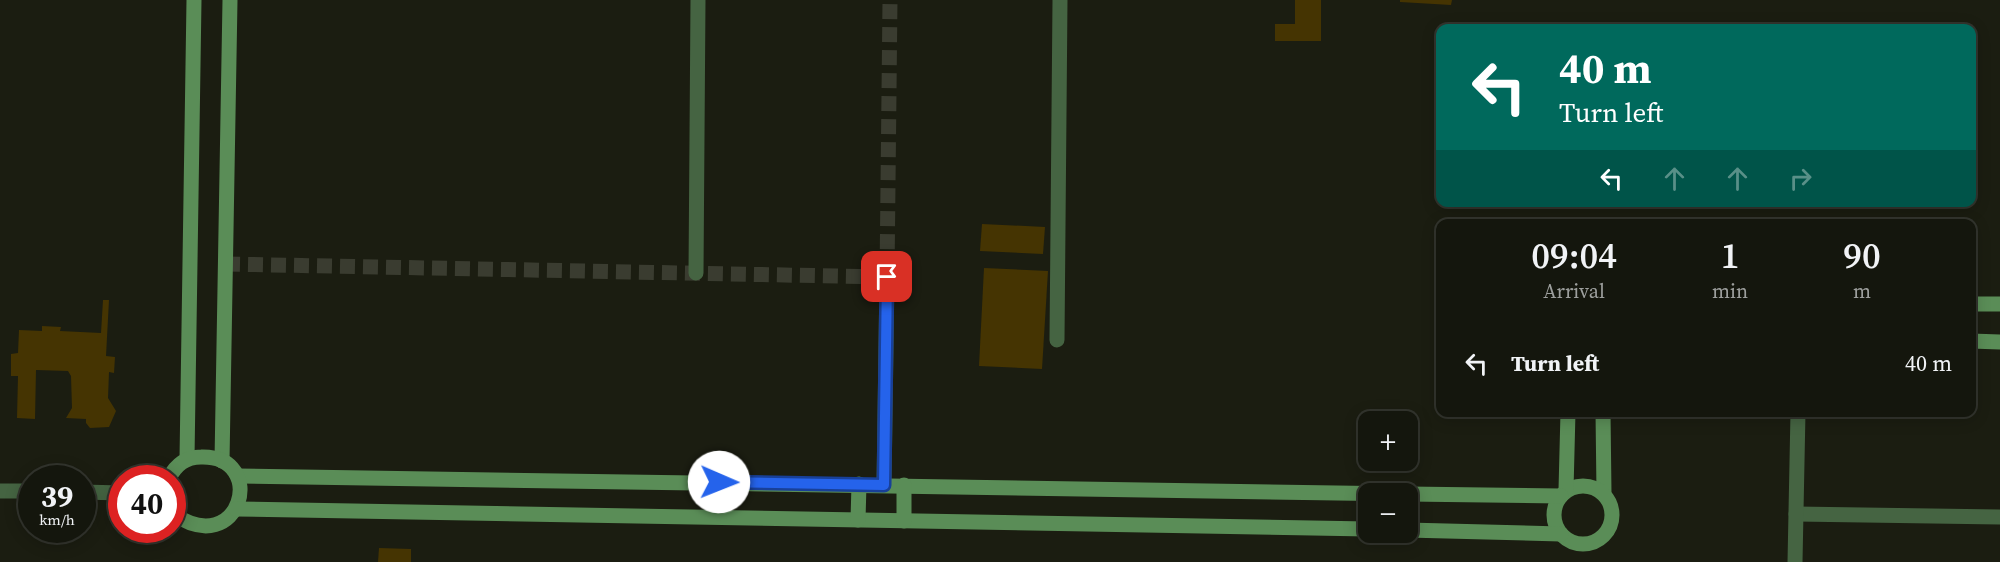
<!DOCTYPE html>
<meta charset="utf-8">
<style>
:root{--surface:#14160d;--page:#21231b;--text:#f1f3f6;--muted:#9d9f9d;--line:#33352e}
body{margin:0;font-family:"Source Serif 4",serif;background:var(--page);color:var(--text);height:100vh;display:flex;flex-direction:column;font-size:22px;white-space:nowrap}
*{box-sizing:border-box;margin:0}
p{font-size:20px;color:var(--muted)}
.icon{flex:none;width:33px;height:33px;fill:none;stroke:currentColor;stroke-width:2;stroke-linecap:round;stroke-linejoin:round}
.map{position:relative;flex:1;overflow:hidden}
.drawer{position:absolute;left:1436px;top:219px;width:540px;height:198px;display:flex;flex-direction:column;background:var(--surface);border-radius:12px;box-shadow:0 3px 15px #0003,0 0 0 2px var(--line)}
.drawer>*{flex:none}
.hud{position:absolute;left:1436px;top:24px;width:540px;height:183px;border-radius:12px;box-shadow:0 3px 15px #0003,0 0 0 2px var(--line);background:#00695c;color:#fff;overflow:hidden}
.buttons{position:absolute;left:1358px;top:411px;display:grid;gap:12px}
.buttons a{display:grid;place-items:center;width:60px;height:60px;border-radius:12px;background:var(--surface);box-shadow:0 3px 15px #0003,0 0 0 2px var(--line);font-size:30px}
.speed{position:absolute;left:18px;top:465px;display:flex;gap:12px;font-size:30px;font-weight:700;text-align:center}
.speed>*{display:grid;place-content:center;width:78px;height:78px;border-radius:50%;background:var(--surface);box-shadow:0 3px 15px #0003,0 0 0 2px var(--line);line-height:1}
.speed small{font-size:15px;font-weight:400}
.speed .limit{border:9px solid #d22;background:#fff;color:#111}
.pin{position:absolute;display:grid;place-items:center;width:51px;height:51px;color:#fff;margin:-26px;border-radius:12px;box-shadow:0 3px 9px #0006}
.me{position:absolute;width:66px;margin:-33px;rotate:91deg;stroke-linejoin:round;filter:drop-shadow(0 0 4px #0008)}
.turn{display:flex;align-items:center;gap:21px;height:126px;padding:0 24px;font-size:27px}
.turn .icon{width:78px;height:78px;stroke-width:2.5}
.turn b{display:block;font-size:42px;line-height:51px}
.lanes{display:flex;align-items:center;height:57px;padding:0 24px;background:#0003;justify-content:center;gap:30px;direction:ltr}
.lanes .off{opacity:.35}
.eta{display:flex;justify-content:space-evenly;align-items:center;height:102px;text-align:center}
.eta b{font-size:36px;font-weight:600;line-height:42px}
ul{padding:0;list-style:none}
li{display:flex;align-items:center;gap:18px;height:84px;padding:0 24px}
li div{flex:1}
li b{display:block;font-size:22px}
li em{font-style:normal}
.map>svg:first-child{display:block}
.building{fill:#453402}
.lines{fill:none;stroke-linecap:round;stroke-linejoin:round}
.street-tunnel{stroke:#3a3c30;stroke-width:15;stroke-dasharray:15 8;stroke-linecap:butt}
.street{stroke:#456442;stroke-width:15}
.secondary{stroke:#5a8d57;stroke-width:15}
.route-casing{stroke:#184099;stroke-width:15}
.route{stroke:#2563eb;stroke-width:10}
</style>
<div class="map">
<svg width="2000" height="562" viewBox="0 0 2000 562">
<rect width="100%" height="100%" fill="#1b1d11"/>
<g class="building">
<polygon points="1295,0 1321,0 1321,41 1275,41 1275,24 1295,24"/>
<polygon points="1400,0 1452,0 1451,5 1400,2"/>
<polygon points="982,224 1045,227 1043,254 980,251"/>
<polygon points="984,268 1048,271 1042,369 979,366"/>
<polygon points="103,300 109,300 106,356 115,357 114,373 109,372 108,398 116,411 109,427 90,428 86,423 86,419 66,418 72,408 71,376 68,371 36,370 35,419 17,418 18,376 11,376 11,354 18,353 19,330 42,331 42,326 61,327 60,331 101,333"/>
<polygon points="379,548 411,549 411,562 378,562"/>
</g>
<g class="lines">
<polyline class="street-tunnel" points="225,264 887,277 890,0"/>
<g class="street">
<polyline points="696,273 698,0"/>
<polyline points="1057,340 1060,0"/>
<polyline points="884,485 887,277"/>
<polyline points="0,491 32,491"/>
<polyline points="82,492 122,493"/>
<polyline points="1796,514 2000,517"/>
<polyline points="1795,562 1798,412"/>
</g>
<g class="secondary">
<polyline points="1971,304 2000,304"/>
<polyline points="1971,341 2000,342"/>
<polyline points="1603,412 1604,493"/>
<polyline points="187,459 194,0"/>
<polyline points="222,461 230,0"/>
<polyline points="238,476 1404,494"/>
<path d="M169,478C176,465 185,457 201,457C269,455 241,562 172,513"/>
<circle cx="1583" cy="515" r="29"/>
<polyline points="1566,490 1568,412"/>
<polyline points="1407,494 1561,496"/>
<polyline points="236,509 1368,529"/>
<polyline points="858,520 859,484"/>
<polyline points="904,521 904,485"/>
<polyline points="1407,530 1561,534"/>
</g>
</g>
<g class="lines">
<defs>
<polyline id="route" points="719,482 884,485 887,277"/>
</defs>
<use href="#route" class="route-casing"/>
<use href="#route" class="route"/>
</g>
</svg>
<div class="buttons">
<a>+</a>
<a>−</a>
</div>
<div class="speed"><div>39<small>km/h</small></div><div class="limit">40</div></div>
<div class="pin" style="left:887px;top:277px;background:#d93025"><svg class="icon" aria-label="arrive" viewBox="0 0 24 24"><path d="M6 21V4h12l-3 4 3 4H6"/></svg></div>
<svg class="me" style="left:719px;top:482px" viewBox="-20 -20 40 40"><circle r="19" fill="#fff"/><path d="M0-13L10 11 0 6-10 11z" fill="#2563eb"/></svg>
<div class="hud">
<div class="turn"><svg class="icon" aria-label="left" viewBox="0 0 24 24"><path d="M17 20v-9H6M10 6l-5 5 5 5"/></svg><div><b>40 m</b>Turn left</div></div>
<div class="lanes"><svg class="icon" aria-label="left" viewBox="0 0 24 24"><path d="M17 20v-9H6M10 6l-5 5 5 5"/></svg><svg class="icon off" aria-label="ahead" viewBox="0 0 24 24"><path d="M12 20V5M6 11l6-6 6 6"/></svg><svg class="icon off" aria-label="ahead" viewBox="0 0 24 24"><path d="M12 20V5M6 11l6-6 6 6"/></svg><svg class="icon off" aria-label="right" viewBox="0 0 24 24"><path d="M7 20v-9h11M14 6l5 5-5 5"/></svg></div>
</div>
<section class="drawer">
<div class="eta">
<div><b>09:04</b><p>Arrival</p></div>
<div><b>1</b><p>min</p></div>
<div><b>90</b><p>m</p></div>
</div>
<ul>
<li><svg class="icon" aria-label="left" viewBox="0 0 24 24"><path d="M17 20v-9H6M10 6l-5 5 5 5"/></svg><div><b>Turn left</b></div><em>40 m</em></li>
</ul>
</section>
</div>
